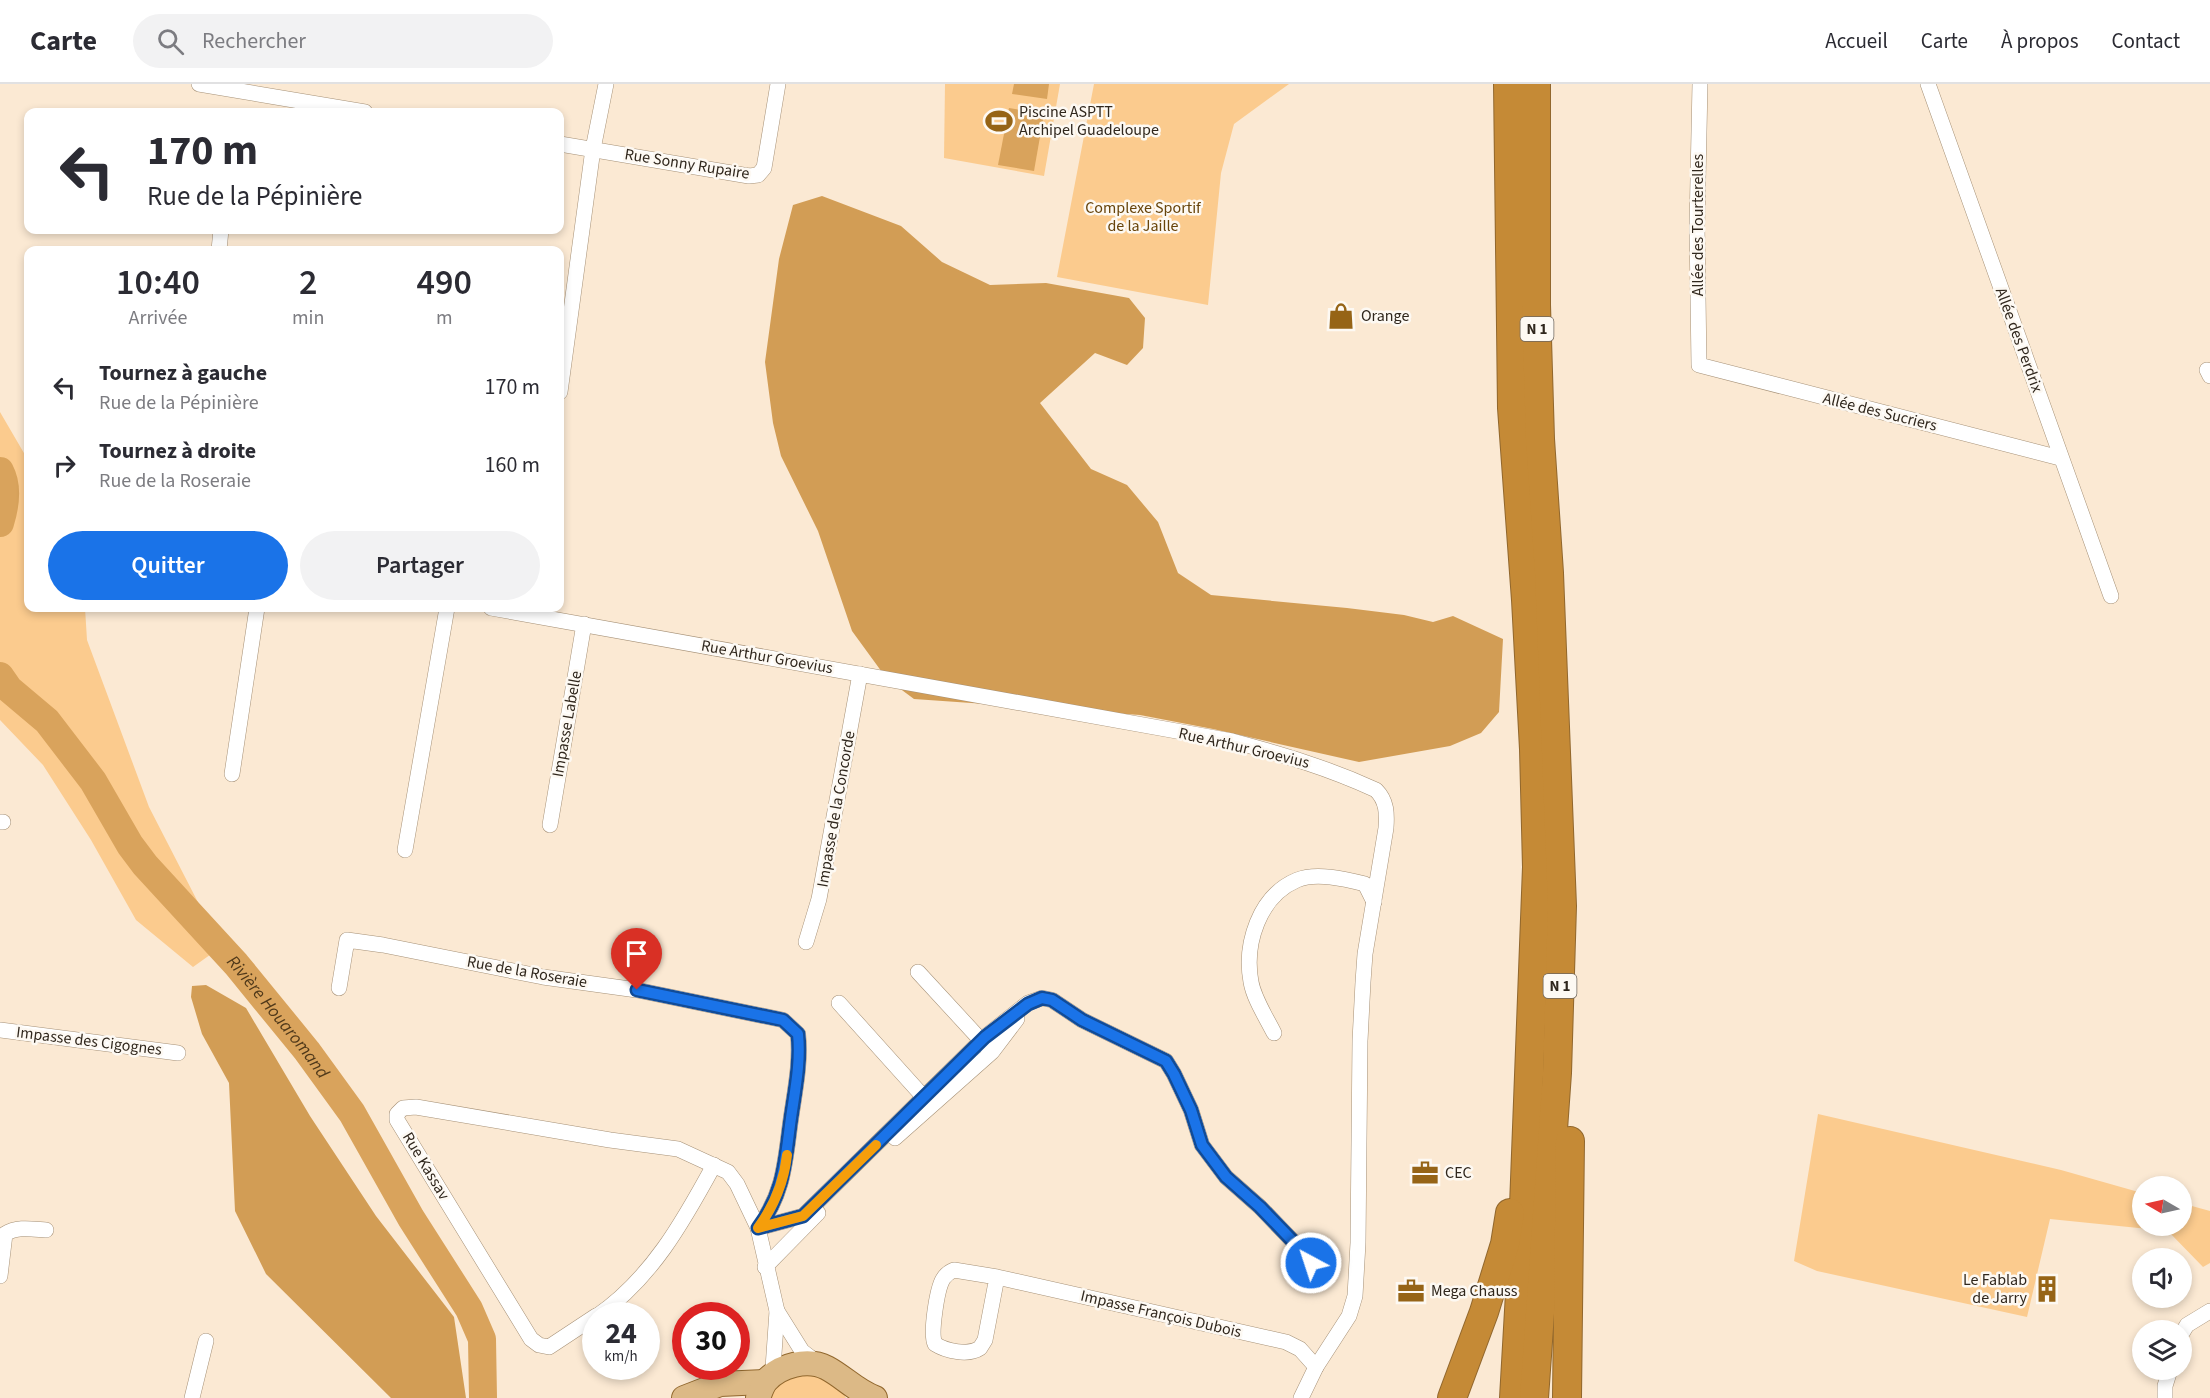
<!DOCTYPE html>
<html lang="fr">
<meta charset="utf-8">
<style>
:root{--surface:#fff;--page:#f2f2f3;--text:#2b2b33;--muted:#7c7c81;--line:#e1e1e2;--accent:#1a73e8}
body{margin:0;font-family:"Source Sans 3",sans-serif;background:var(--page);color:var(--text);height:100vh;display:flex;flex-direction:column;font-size:22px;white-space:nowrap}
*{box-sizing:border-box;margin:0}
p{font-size:20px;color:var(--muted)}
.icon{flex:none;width:33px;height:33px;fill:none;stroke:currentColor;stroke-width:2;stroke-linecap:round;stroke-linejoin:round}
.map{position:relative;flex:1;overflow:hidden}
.drawer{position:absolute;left:24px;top:162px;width:540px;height:366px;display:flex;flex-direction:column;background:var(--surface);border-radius:12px;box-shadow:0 3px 9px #0003}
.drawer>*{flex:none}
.banner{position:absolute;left:24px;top:24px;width:540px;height:126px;border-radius:12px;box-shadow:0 3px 9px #0003;background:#fff;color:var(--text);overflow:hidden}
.needle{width:39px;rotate:279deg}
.buttons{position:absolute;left:2132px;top:1092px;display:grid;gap:12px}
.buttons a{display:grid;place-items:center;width:60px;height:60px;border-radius:50%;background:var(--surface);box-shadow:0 3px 9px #0003;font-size:30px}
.speed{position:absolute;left:582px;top:1218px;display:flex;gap:12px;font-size:30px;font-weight:700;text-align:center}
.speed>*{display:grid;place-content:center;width:78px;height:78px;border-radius:50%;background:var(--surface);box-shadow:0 3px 9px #0003;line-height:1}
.speed small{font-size:15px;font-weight:400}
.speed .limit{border:9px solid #d22;background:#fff;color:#111}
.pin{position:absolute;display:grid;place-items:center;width:51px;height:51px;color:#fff;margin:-62px -26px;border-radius:50% 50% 50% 0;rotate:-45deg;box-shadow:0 0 6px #0007}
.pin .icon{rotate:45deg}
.me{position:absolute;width:66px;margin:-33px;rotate:320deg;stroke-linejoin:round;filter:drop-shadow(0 0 4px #0008)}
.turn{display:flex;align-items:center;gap:21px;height:126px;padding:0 24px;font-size:27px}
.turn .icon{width:78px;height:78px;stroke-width:2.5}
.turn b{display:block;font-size:42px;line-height:51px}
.eta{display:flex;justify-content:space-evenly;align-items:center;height:102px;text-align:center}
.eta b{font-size:36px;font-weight:600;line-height:42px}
.button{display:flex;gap:12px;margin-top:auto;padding:12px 24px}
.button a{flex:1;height:69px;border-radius:36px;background:var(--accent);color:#fff;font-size:24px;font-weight:600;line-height:69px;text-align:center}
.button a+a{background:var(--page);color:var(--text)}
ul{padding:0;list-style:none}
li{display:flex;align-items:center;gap:18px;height:78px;padding:0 24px}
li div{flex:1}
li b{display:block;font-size:22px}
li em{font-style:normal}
header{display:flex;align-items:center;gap:36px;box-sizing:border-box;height:84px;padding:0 30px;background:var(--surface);border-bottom:2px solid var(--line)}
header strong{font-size:28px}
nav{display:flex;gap:33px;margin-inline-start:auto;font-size:21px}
.search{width:420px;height:54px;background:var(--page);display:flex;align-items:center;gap:15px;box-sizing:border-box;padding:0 21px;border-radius:33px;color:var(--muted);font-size:22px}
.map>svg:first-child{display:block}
.green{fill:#fbcb8e}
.forest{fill:#d29d55}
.water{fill:#d9a35c}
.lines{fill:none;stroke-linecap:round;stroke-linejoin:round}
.river{stroke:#d9a35c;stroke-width:28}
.street-casing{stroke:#a69177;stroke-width:16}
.primary-casing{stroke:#91672d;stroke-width:26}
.highway-casing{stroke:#91672d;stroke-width:30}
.street{stroke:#fff;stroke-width:15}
.primary{stroke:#dcb986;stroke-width:24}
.highway{stroke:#c58a36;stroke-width:28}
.route-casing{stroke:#114b97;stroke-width:15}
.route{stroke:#1a73e8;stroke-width:10}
.slow{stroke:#f59e0b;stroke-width:10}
.labels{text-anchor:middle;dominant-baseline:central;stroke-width:5;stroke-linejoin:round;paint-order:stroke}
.shield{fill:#fdf9f3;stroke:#6e665d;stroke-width:1.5}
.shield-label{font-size:15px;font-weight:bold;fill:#30271d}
.poi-label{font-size:16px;fill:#30271d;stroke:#fdf9f3;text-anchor:start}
.street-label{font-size:16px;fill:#30271d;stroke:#fdf9f3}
.park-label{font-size:16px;fill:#68440a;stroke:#fdf9f3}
.water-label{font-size:18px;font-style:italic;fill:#50391a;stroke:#fdf9f3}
</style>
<header>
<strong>Carte</strong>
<div class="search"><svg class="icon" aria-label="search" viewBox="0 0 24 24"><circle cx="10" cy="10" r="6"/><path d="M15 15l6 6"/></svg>Rechercher</div>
<nav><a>Accueil</a><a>Carte</a><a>À propos</a><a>Contact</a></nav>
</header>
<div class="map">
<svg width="2210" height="1314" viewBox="0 0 2210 1314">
<rect width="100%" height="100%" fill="#fbe9d3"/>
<g class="green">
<polygon points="945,0 1060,0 1044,92 944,74"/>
<polygon points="1094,0 1289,0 1234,40 1221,89 1208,221 1057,193"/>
<polygon points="0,328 28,376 28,524 85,524 87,556 149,723 221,863 193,883 136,836 91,756 43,681 0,636"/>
<polygon points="1818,1030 2061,1086 2142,1109 2142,1142 2181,1142 2181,1119 2210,1127 2210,1179 2203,1183 2168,1147 2050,1135 2027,1233 1817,1187 1794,1177"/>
<polygon points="794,1289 822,1290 843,1308 846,1314 767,1314 771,1305"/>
</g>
<g class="forest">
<polygon points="822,112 901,142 942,178 990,201 1046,199 1129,214 1145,234 1143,264 1127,281 1095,269 1040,319 1091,385 1127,401 1158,438 1178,489 1211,511 1347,524 1404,531 1433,538 1453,532 1503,555 1499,628 1481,649 1450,662 1359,678 1213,645 1140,631 914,615 887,595 852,547 818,447 781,372 773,339 765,278 779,175 793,121"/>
<polygon points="206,901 246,924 310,1032 376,1132 454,1233 466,1314 391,1314 266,1190 235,1127 229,999 202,950 191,913 192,902"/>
</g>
<g class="water">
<polygon points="1014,0 1049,0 1047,15 1012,10"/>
<polygon points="1009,24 1044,30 1034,87 998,81"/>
</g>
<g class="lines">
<g class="river">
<path d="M0,387C8,402 5,423 0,439"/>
<path id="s1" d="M0,592L9,605L47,637L93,697L130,761L145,781L236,880L307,967L352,1029L411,1134L469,1225L482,1255L483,1314"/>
</g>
<defs>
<g id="street">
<polyline points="199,0 365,28"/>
<polyline points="1700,0 1697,143 1699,281 2060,374"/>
<polyline points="1928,0 2111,512"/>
<polyline points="560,60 749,92 758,91 764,84 778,0"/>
<polyline points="219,166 221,146"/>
<polyline points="2207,286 2210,292"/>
<polyline points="560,308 593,65 606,0"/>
<path d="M491,524L1232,657C1284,671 1328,684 1376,706C1387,717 1387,730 1386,744L1365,870L1363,898L1360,957L1358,1159L1355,1212L1349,1232L1316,1283L1301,1314"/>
<polyline points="232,690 257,524"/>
<polyline points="0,738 3,738"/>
<polyline points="550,741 584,540"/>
<polyline points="405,766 447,524"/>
<polyline points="806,858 819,815 860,590"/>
<polyline points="918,888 988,964"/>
<path d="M339,904L347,856L383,861L543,893L637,906L783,936L798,950C801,978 795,1006 791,1034C785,1076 785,1108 758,1144"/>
<polyline points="839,919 929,1019"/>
<polyline points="0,946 178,969"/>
<path d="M1274,949C1266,933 1254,915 1251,898C1244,860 1259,812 1297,796C1316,788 1345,795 1365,800L1374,818"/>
<polyline points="895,1054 992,968 1017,935"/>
<polyline points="758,1144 803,1132 985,953 1028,919 1042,914 1052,916 1082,936 1166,977 1174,990 1191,1026 1202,1061 1226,1093 1260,1123 1310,1175 1309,1199"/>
<polyline points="765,1183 818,1129"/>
<path d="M0,1192L5,1150C17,1142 32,1145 46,1146"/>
<path d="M997,1193L985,1256L980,1264C968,1272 946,1267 935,1260C930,1250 937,1205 943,1195C946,1190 949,1188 954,1186L997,1193L1286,1258L1300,1265L1316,1283"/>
<polyline points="777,1227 802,1267 819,1280"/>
<polyline points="596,1232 549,1263 539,1261 531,1255 397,1036 397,1030 403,1024 416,1023 610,1056 678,1065 728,1088 737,1100 758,1144 777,1227 773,1284 770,1294"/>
<path d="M597,1232C651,1195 683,1138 714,1081"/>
<polyline points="2181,1251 2187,1241 2210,1227"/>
<polyline points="192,1314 206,1257"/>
<polyline points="2165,1314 2165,1302 2170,1286"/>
</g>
<g id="primary">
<polyline points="684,1314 720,1300 765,1298"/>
<path d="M758,1314C760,1309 762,1302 766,1297C780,1281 808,1274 827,1284C844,1293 856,1307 875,1314"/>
</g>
<g id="highway">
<polyline points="1508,0 1512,324 1526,516 1534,665 1537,783 1522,1174 1514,1314"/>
<polyline points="1452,1314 1484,1228 1505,1160 1510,1129"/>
<polyline points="1534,1314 1557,989 1562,822 1549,489 1540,355 1536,221 1536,0"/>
<polyline points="1567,1314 1570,1057"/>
</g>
</defs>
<use href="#street" class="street-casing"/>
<use href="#primary" class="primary-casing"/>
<use href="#highway" class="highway-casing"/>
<use href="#street" class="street"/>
<use href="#primary" class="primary"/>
<use href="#highway" class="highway"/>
</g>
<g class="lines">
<defs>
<path id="route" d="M637,906L783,936L798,950C801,978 795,1006 791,1034C785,1076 785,1108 758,1144L803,1132L985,953L1028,920L1042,914L1052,916L1082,936L1166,977L1174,990L1191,1026L1202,1061L1226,1093L1260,1123L1310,1175L1311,1179"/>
</defs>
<use href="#route" class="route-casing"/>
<use href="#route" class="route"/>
<path class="slow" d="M787,1071C784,1098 774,1122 758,1144L803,1132L876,1061"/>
</g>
<defs>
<symbol id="stadium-bare" viewBox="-9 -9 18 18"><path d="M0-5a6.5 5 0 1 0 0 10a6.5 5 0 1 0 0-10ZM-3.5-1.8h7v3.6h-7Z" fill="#966416" stroke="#fdf9f3" stroke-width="2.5" paint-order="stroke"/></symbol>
<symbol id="shop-bare" viewBox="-9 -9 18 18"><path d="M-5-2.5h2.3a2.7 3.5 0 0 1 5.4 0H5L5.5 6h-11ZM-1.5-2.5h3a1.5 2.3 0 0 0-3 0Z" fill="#966416" stroke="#fdf9f3" stroke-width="2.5" paint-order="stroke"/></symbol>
<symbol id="office-bare" viewBox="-9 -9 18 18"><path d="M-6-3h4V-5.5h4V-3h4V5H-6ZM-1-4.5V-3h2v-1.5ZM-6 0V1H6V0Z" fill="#966416" stroke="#fdf9f3" stroke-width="2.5" paint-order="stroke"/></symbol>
<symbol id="building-bare" viewBox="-9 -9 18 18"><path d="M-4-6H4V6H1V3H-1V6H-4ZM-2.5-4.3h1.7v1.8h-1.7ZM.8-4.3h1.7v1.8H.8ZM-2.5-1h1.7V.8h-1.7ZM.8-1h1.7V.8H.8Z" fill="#966416" stroke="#fdf9f3" stroke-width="2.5" paint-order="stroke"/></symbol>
</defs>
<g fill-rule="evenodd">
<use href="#stadium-bare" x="980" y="18" width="38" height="38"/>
<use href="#shop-bare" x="1322" y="213" width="38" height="38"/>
<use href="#office-bare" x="1406" y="1070" width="38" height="38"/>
<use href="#building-bare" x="2028" y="1186" width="38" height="38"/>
<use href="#office-bare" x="1392" y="1188" width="38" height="38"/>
</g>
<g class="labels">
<g class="shield">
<rect x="1520.5" y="233" width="33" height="24" rx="4.5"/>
<rect x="1543.5" y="890" width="33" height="24" rx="4.5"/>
</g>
<g class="shield-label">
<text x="1537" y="245">N 1</text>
<text x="1560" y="902">N 1</text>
</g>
<g class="poi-label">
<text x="1019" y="28">Piscine ASPTT<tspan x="1019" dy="18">Archipel Guadeloupe</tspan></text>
<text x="1361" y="232">Orange</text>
<text x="1445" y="1089">CEC</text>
<text x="2027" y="1196" text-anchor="end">Le Fablab<tspan x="2027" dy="18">de Jarry</tspan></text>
<text x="1431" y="1207">Mega Chauss</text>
</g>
<g class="street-label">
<text transform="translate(687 80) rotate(9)">Rue Sonny Rupaire</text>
<text transform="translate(1698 141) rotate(-90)">Allée des Tourterelles</text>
<text transform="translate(2019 256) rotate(70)">Allée des Perdrix</text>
<text transform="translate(1880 328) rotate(14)">Allée des Sucriers</text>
<text transform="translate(767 573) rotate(10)">Rue Arthur Groevius</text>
<text transform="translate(567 640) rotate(-80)">Impasse Labelle</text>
<text transform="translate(1244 664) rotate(13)">Rue Arthur Groevius</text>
<text transform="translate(836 725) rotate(-80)">Impasse de la Concorde</text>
<text transform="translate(527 888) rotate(10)">Rue de la Roseraie</text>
<text transform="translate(89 957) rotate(7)">Impasse des Cigognes</text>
<text transform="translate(426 1082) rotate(59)">Rue Kassav</text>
<text transform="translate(1161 1230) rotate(13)">Impasse François Dubois</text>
</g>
<g class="park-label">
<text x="1143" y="124">Complexe Sportif<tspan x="1143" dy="18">de la Jaille</tspan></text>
</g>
<g class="water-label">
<text stroke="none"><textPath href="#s1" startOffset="442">Rivière Houaromand</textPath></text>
</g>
</g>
</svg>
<div class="buttons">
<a><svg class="needle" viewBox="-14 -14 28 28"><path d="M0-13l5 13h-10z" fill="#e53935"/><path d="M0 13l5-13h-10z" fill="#7c7c81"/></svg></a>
<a><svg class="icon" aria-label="sound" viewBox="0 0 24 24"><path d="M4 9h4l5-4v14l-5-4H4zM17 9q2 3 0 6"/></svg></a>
<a><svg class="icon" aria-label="layers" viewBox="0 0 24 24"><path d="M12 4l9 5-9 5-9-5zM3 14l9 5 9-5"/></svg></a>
</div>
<div class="speed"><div>24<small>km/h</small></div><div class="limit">30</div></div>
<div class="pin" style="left:637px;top:906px;background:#d93025"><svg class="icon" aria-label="arrive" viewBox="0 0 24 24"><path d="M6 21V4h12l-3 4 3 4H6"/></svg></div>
<svg class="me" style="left:1311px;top:1179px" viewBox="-20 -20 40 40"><circle r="17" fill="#1a73e8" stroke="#fff" stroke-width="3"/><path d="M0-11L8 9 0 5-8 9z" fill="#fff"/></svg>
<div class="banner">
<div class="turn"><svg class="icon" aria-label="left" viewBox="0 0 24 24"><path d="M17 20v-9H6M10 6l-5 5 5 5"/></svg><div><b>170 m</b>Rue de la Pépinière</div></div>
</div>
<section class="drawer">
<div class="eta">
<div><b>10:40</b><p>Arrivée</p></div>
<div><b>2</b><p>min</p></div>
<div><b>490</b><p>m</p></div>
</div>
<ul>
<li><svg class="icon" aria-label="left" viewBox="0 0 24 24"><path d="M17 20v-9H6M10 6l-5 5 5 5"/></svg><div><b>Tournez à gauche</b><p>Rue de la Pépinière</p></div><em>170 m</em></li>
<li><svg class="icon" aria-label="right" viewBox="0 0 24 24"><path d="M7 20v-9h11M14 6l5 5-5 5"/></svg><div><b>Tournez à droite</b><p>Rue de la Roseraie</p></div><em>160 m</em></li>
</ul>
<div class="button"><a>Quitter</a><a>Partager</a></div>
</section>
</div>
